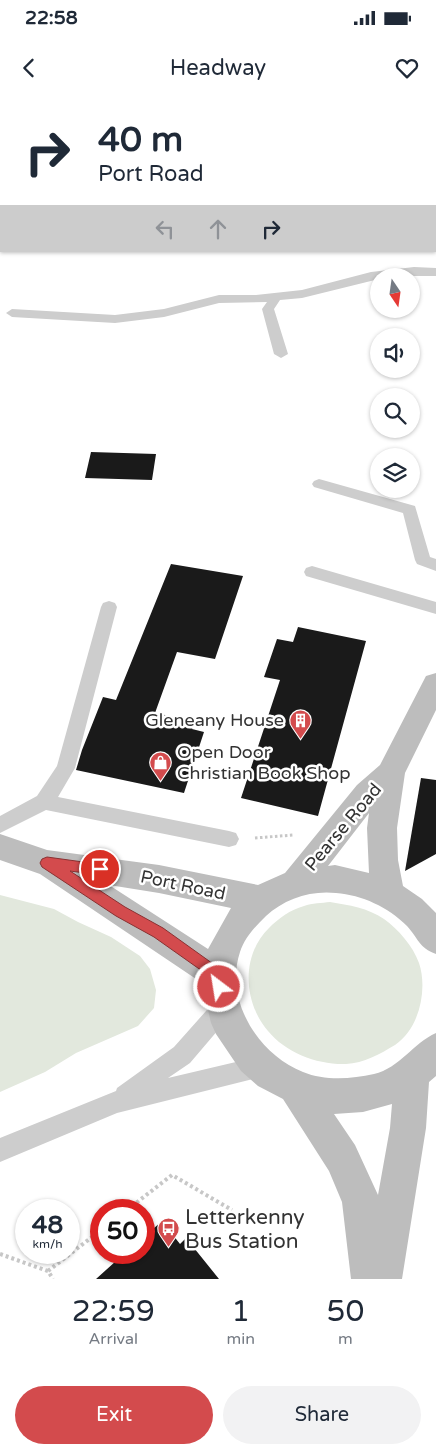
<!DOCTYPE html>
<style>
:root{--surface:#fff;--page:#f2f2f3;--text:#1f2937;--muted:#747a83;--accent:#d34b4d}
body{margin:0;font-family:"Varela Round",sans-serif;background:var(--page);color:var(--text);height:100vh;display:flex;flex-direction:column;font-size:19px;white-space:nowrap}
*{box-sizing:border-box;margin:0}
p{font-size:16px;color:var(--muted)}
.icon{flex:none;width:28px;height:28px;fill:none;stroke:currentColor;stroke-width:2;stroke-linecap:round;stroke-linejoin:round}
.map{position:relative;height:1179px;overflow:hidden}
.panel{display:flex;flex-direction:column;background:var(--surface);flex:1}
.panel>*{flex:none}
.top-card{position:absolute;left:0px;top:0px;width:436px;height:152px;box-shadow:0 1px 4px #0004;background:#fff;color:var(--text);overflow:hidden}
.needle{width:32px;rotate:167deg}
.fabs{position:absolute;left:370px;top:168px;display:grid;gap:10px}
.fabs a{display:grid;place-items:center;width:50px;height:50px;border-radius:50%;background:var(--surface);box-shadow:0 1px 4px #0004;font-size:25px}
.speed{position:absolute;left:15px;top:1099px;display:flex;gap:10px;font-size:25px;font-weight:700;text-align:center}
.speed>*{display:grid;place-content:center;width:65px;height:65px;border-radius:50%;background:var(--surface);box-shadow:0 1px 4px #0004;line-height:1}
.speed small{font-size:12px;font-weight:400}
.speed .limit{border:8px solid #d22;background:#fff;color:#111}
.pin{position:absolute;display:grid;place-items:center;width:42px;height:42px;color:#fff;margin:-21px;border:2px solid #fff;border-radius:50%;box-shadow:0 1px 5px #0007}
.me{position:absolute;width:55px;margin:-28px;rotate:329deg;stroke-linejoin:round;filter:drop-shadow(0 0 4px #0008)}
.turn{display:flex;align-items:center;gap:18px;height:105px;padding:0 15px;font-size:22px}
.turn .icon{width:65px;height:65px;stroke-width:2.5}
.turn b{display:block;font-size:35px;line-height:42px}
.lanes{display:flex;align-items:center;height:48px;padding:0 15px;background:#0003;justify-content:center;gap:25px;direction:ltr}
.lanes .off{opacity:.35}
.eta{display:flex;justify-content:space-evenly;align-items:center;height:85px;text-align:center}
.eta b{font-size:30px;font-weight:600;line-height:35px}
.button{display:flex;gap:10px;margin-top:auto;padding:10px 15px}
.button a{flex:1;height:58px;border-radius:30px;background:var(--accent);color:#fff;font-size:20px;font-weight:600;line-height:58px;text-align:center}
.button a+a{background:var(--page);color:var(--text)}
.status{display:flex;justify-content:space-between;align-items:center;height:35px;padding:0 25px;background:var(--surface);direction:ltr}
.status svg{height:14px;fill:currentColor}
header{display:flex;justify-content:space-between;align-items:center;height:65px;padding:0 15px;background:var(--surface);font-size:22px;font-weight:600}
.map>svg:first-child{display:block}
.green{fill:#e2e8dd}
.building{fill:#1a1a1a}
.lines{fill:none;stroke-linecap:round;stroke-linejoin:round}
.path-far1{stroke:#c7c7c7;stroke-width:3;stroke-dasharray:2.5 2.5;stroke-linecap:butt}
.path{stroke:#c7c7c7;stroke-width:4;stroke-dasharray:3 3;stroke-linecap:butt}
.service{fill:#cdcdcd;fill-rule:evenodd}
.secondary{fill:#bdbdbd;fill-rule:evenodd}
.route{fill:#d34b4d;stroke:#893132}
.labels{text-anchor:middle;dominant-baseline:central;stroke-width:5;stroke-linejoin:round;paint-order:stroke}
.poi-label{font-size:18px;fill:#333;stroke:#fff;text-anchor:end}
.street-label{font-size:18px;fill:#333;stroke:#fff}
.near-poi-label{font-size:21px;fill:#333;stroke:#fff;text-anchor:start}
</style>
<div class="status"><b>22:58</b><svg viewBox="0 0 49 12"><path d="M0 12V9h3v3zM5 12V6h3v6zM10 12V3h3v9zM15 12V0h3v12zM26 1h20v11H26zM47 4h2v5h-2z"/></svg></div>
<header><svg class="icon" aria-label="back" viewBox="0 0 24 24"><path d="M15 5l-7 7 7 7"/></svg>Headway<svg class="icon" aria-label="heart" viewBox="0 0 24 24"><path d="M12 20l-8-8c-3-5 5-10 8-4 3-6 11-1 8 4z"/></svg></header>
<div class="map">
<svg width="436" height="1179" viewBox="0 0 436 1179">
<rect width="100%" height="100%" fill="#fff"/>
<g class="green">
<polygon points="0,795 54,809 78,822 111,837 140,856 150,869 156,890 154,908 138,926 76,953 45,972 0,992"/>
<path d="M330,802C349,805 368,808 384,819C398,829 413,846 419,863C428,890 419,929 395,945C380,954 364,963 346,964C318,965 286,953 268,931C243,902 241,855 269,828C279,818 290,810 304,806C312,803 322,803 330,802Z"/>
</g>
<g class="building">
<polygon points="91,352 156,354 152,380 85,378"/>
<polygon points="171,464 243,476 215,559 177,552 155,613 195,621 192,629 204,632 184,693 76,670 82,650 103,597 116,600"/>
<polygon points="298,527 366,541 318,716 241,698 280,580 264,577 277,539 293,542"/>
<polygon points="421,678 436,680 436,754 405,771"/>
<polygon points="162,1121 180,1144 186,1138 219,1179 96,1179 126,1152 144,1152 144,1137"/>
</g>
<g class="lines">
<polyline class="path-far1" points="255,738 293,735"/>
<g class="path">
<polyline points="127,1110 172,1075 232,1110"/>
<polyline points="0,1154 48,1171 53,1179"/>
<polyline points="48,1171 101,1130"/>
</g>
<g class="service">
<polygon points="414,167 436,168 436,176 379,176 379,179 302,198 280,200 274,209 288,254 281,258 274,254 262,209 267,202 219,203 164,217 115,223 12,217 6,213 12,209 115,215 164,209 219,195 256,195 302,190 371,172"/>
<polygon points="319,379 415,406 430,457 436,459 436,471 417,464 415,460 403,413 314,387 312,384 314,381"/>
<polygon points="312,466 436,502 436,514 306,476 304,472 306,468"/>
<polygon points="109,501 115,503 117,507 75,668 58,697 229,731 236,733 239,739 236,745 229,747 46,710 0,733 0,716 37,696 57,666 101,507 103,503"/>
<polygon points="222,899 230,902 233,909 230,916 190,963 168,978 261,956 269,959 272,967 269,975 117,1013 0,1062 0,1038 116,991 117,988 174,947 214,902"/>
</g>
<path class="secondary" d="M436,573V610L405,673L397,728L398,760L403,786L422,799L436,813V854C419,848 418,838 407,826C388,807 362,795 336,793C311,790 284,799 266,816C255,827 245,837 240,852C224,900 258,954 303,972C325,981 351,979 374,974C400,968 413,943 436,933V976L429,982L426,1028L402,1179H351L342,1102L329,1071L283,999L258,986L241,971L216,934L211,923L202,883L40,774L0,760V734L47,750L159,765L258,785L285,773L357,685L380,665L426,576ZM369,713L367,728L369,773L335,765L328,766ZM109,785L159,793L231,808L208,849ZM392,1004L390,1028L378,1095L355,1045L334,1014L363,1012Z"/>
</g>
<polygon class="route" points="47,757 105,765 106,769 105,773 100,775 70,771 125,807 163,828 223,871 226,887 224,891 219,893 214,891 212,878 154,837 116,816 42,767 40,763 42,759"/>
<defs>
<symbol id="building-pin" viewBox="-11 -11 22 30"><path d="M0 17L-7.5 6A9.5 9.5 0 1 1 7.5 6Z" fill="#d34b4d" stroke="#fff"/><path d="M-4-6H4V6H1V3H-1V6H-4ZM-2.5-4.3h1.7v1.8h-1.7ZM.8-4.3h1.7v1.8H.8ZM-2.5-1h1.7V.8h-1.7ZM.8-1h1.7V.8H.8Z" fill="#fff"/></symbol>
<symbol id="shop-pin" viewBox="-11 -11 22 30"><path d="M0 17L-7.5 6A9.5 9.5 0 1 1 7.5 6Z" fill="#d34b4d" stroke="#fff"/><path d="M-5-2.5h2.3a2.7 3.5 0 0 1 5.4 0H5L5.5 6h-11ZM-1.5-2.5h3a1.5 2.3 0 0 0-3 0Z" fill="#fff"/></symbol>
<symbol id="bus-pin" viewBox="-11 -11 22 30"><path d="M0 17L-7.5 6A9.5 9.5 0 1 1 7.5 6Z" fill="#d34b4d" stroke="#fff"/><path d="M-5-6H5V4H4V6H2V4H-2V6H-4V4H-5ZM-3.5-4V0h7V-4ZM-3.5 1.2v1.5H-2V1.2ZM2 1.2v1.5H3.5V1.2Z" fill="#fff"/></symbol>
</defs>
<g fill-rule="evenodd">
<use href="#building-pin" x="288" y="608" width="25" height="34"/>
<use href="#shop-pin" x="148" y="650" width="25" height="34"/>
<use href="#bus-pin" x="156" y="1116" width="25" height="34"/>
</g>
<g class="labels">
<g class="poi-label">
<text x="284" y="620">Gleneany House</text>
<text x="177" y="652" text-anchor="start">Open Door<tspan x="177" dy="21">Christian Book Shop</tspan></text>
</g>
<g class="street-label">
<text transform="translate(343 727) rotate(-50)">Pearse Road</text>
<text transform="translate(183 785) rotate(12)">Port Road</text>
</g>
<g class="near-poi-label">
<text x="185" y="1117">Letterkenny<tspan x="185" dy="24">Bus Station</tspan></text>
</g>
</g>
</svg>
<div class="fabs">
<a><svg class="needle" viewBox="-14 -14 28 28"><path d="M0-13l5 13h-10z" fill="#e53935"/><path d="M0 13l5-13h-10z" fill="#747a83"/></svg></a>
<a><svg class="icon" aria-label="sound" viewBox="0 0 24 24"><path d="M4 9h4l5-4v14l-5-4H4zM17 9q2 3 0 6"/></svg></a>
<a><svg class="icon" aria-label="search" viewBox="0 0 24 24"><circle cx="10" cy="10" r="6"/><path d="M15 15l6 6"/></svg></a>
<a><svg class="icon" aria-label="layers" viewBox="0 0 24 24"><path d="M12 4l9 5-9 5-9-5zM3 14l9 5 9-5"/></svg></a>
</div>
<div class="speed"><div>48<small>km/h</small></div><div class="limit">50</div></div>
<div class="pin" style="left:100px;top:769px;background:#d93025"><svg class="icon" aria-label="arrive" viewBox="0 0 24 24"><path d="M6 21V4h12l-3 4 3 4H6"/></svg></div>
<svg class="me" style="left:219px;top:887px" viewBox="-20 -20 40 40"><circle r="17" fill="#d34b4d" stroke="#fff" stroke-width="3"/><path d="M0-11L8 9 0 5-8 9z" fill="#fff"/></svg>
<div class="top-card">
<div class="turn"><svg class="icon" aria-label="right" viewBox="0 0 24 24"><path d="M7 20v-9h11M14 6l5 5-5 5"/></svg><div><b>40 m</b>Port Road</div></div>
<div class="lanes"><svg class="icon off" aria-label="left" viewBox="0 0 24 24"><path d="M17 20v-9H6M10 6l-5 5 5 5"/></svg><svg class="icon off" aria-label="ahead" viewBox="0 0 24 24"><path d="M12 20V5M6 11l6-6 6 6"/></svg><svg class="icon" aria-label="right" viewBox="0 0 24 24"><path d="M7 20v-9h11M14 6l5 5-5 5"/></svg></div>
</div>
</div>
<section class="panel">
<div class="eta">
<div><b>22:59</b><p>Arrival</p></div>
<div><b>1</b><p>min</p></div>
<div><b>50</b><p>m</p></div>
</div>
<div class="button"><a>Exit</a><a>Share</a></div>
</section>
